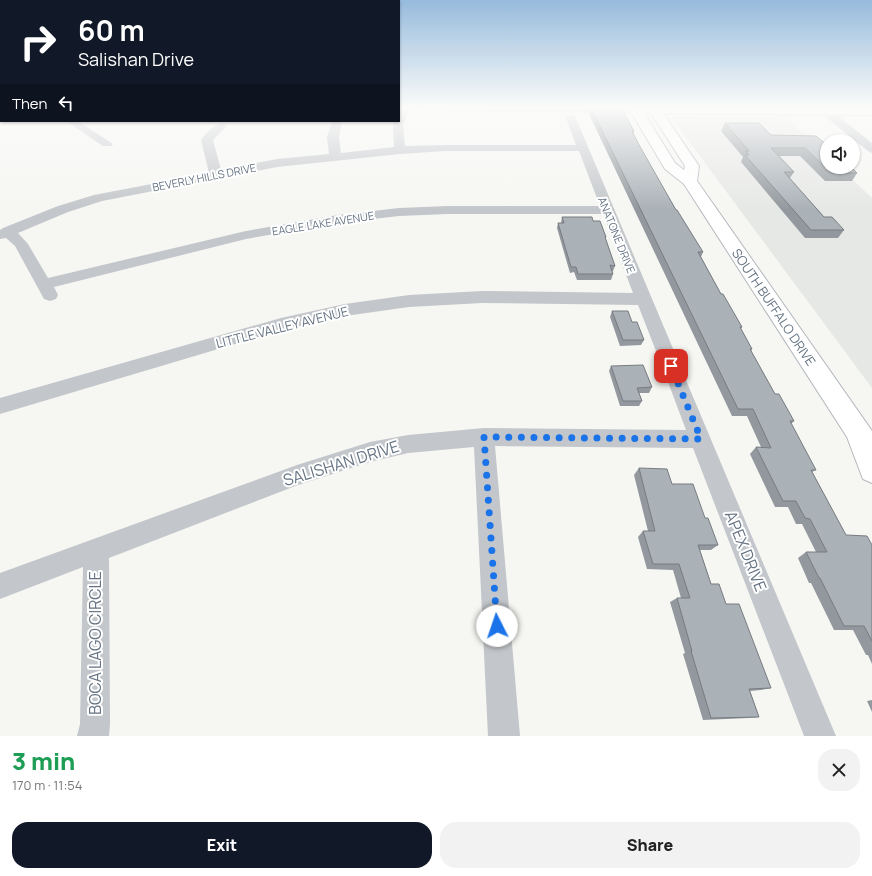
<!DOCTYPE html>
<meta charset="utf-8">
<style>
:root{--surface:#fff;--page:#f2f2f2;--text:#222;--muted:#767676;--accent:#111827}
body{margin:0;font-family:Manrope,sans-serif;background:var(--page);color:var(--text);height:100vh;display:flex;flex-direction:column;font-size:15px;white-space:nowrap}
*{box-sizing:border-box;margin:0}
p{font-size:13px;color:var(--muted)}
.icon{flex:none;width:22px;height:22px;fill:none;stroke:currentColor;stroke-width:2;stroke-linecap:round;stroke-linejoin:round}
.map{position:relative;height:736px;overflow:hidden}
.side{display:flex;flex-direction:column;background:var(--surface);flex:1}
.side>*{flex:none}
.guide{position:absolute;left:0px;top:0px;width:400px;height:122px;box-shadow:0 1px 3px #0004;background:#111827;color:#fff;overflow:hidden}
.tools{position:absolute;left:820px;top:134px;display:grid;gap:8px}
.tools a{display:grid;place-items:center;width:40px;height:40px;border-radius:50%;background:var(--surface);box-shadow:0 1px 3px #0004;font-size:20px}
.pin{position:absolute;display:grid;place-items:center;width:34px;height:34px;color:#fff;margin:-17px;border-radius:8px;box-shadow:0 2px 6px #0006}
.me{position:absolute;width:44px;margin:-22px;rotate:356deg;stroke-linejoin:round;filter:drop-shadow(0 0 3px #0008)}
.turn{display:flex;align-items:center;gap:14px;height:84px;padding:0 12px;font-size:18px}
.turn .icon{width:52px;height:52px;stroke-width:2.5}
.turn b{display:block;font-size:28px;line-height:34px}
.then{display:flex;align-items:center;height:38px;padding:0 12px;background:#0003;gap:8px;font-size:15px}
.round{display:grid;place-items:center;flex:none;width:42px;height:42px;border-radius:16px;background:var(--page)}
.overview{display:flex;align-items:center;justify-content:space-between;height:68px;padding:0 12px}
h1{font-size:24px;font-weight:800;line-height:30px;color:#1e9e55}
.primary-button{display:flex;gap:8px;margin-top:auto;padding:8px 12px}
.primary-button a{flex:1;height:46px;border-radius:16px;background:var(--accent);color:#fff;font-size:16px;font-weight:800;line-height:46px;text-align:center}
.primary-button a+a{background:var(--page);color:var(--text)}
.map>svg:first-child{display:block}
.built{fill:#e6e8e6}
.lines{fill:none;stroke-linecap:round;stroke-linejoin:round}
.secondary-casing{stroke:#b3b8bd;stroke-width:2}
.minor{fill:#c3c6ca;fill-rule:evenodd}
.tertiary{fill:#c3c6ca;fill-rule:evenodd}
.secondary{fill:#fff;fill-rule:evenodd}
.wall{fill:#92989d}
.building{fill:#aab1b7;stroke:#777c80}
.route{stroke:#1a73e8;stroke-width:7;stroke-dasharray:0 12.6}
.labels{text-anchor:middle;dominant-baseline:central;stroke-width:4;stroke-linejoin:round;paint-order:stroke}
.far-street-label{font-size:11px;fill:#657383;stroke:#fff}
.street-label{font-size:13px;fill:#657383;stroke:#fff}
.near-street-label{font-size:16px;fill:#657383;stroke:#fff}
</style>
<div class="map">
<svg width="872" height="736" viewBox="0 0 872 736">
<rect width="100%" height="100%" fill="#f6f6f3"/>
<polygon class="built" points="784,116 827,156 827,167 839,167 872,198 872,388 671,117"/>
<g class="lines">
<defs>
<path id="secondary" d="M628,107H872V115L663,113L699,166L697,181L872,431V483L863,479L847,437L684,184L665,169ZM644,113H651L685,166L684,170L675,163Z"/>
</defs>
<use href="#secondary" class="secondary-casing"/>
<g class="minor">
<path d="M401,107H411L403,125L405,146L445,145H576L566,118L571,115L575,116L674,351L672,356L665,358L658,356L638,305L482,303L409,307L345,316L282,330L0,414V398L281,318L345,304L409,295L482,291L633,293L603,214H448L399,216L338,223L246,239L54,287L58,295L56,299L50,301L44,299L15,246L6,238L0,239V230L3,228L58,206L94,195L209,173L201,140C207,132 213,125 222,123L227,126L213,140L221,170L277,159L329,154L327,137L332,121H342L339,137L341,153L394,147L393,125L394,121H399V111ZM445,151H579L600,206H448L399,208L338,215L246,231L48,278L28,244L18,233L68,212L102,201L277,167L400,154Z"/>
<rect x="0" y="108" width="1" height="6"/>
<polygon points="825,108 829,109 872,143 872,153 868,151 821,113 820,111 821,109"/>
<polygon points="66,121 78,121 113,144 111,146 103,146"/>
<polygon points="671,359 678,361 680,366 836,736 804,736 693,448 495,446 520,736 488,736 474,447 408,453 370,462 298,485 109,558 110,724 109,736 77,736 80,724 83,567 0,599 0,573 297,465 370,442 408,435 484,428 686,430 662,366 664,361"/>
</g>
<polygon class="tertiary" points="418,107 640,107 641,109 639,112 635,113 424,111"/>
<use href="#secondary" class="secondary"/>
</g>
<g class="wall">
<polygon points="591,108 634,131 633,134 638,143 676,210 703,252 701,257 721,294 742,327 741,329 752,349 751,351 775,394 794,421 791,424 816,470 812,472 846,535 872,545 872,664 868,655 866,655 853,630 834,630 811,583 809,583 798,558 806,552 816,552 802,524 796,524 788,507 775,507 750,454 756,447 761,447 747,416 732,416 589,114"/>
<polygon points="725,123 771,135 816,136 857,173 852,181 825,181 800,156 779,156 794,172 790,178 824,217 844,230 838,238 805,238 741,162 743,157 721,131"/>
<polygon points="562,217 593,221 606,237 606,240 615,266 613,271 612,271 613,274 611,280 577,280 574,272 570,273 557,228 558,223 561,223"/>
<polygon points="612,311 632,322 644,340 641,345 620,346 610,317"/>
<polygon points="611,366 652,387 649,393 639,393 642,401 639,406 620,406 609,371"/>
<polygon points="639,468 672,484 705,518 718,545 711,550 700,550 711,584 726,604 771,688 761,690 750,691 759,717 749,718 703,720 683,654 685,653 670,602 677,598 681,598 673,570 647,569 638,537 643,531 648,531 634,475"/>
<polygon points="872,700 872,712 867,701"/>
</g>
<g class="building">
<polygon points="591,108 617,108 619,111 623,111 634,131 632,131 638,143 676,210 677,210 703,252 698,252 721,294 723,294 742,327 740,327 752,349 750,349 775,394 779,394 794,421 790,421 816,470 811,470 846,535 867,536 872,545 872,641 864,626 844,626 820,578 819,578 806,552 827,552 810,519 805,518 796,501 783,501 756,447 771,448 753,409 738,409"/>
<polygon points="725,123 759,123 771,135 816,136 827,145 827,167 851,167 857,173 831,173 805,148 771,148 794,172 784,172 824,217 832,217 844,230 811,230 745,155 749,155 746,151 749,151"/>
<polygon points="562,217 592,217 593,221 600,221 606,237 605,237 615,266 610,265 613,274 578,274 576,267 571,267 558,223 564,223"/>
<polygon points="612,311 628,311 632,322 637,322 644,340 623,340"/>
<polygon points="643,365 652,387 637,388 642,401 623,401 611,366"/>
<polygon points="639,468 667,469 672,484 693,484 705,518 708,518 718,545 698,545 711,584 719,584 726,604 739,604 771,688 749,689 759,717 711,718 691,651 692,651 677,598 690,598 679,564 653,564 643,531 655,531"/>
</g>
<linearGradient id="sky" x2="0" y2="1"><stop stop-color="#96bbdc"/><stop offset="0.51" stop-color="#fbfbfa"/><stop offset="1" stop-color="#fbfbfa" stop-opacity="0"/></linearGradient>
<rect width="872" height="210" fill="url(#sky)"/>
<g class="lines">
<polyline class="route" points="497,626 484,437 701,439 671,366"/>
</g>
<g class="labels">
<g class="far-street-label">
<text transform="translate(204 177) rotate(-11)">BEVERLY HILLS DRIVE</text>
<text transform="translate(323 223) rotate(-9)">EAGLE LAKE AVENUE</text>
<text transform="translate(617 235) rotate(68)">ANATONE DRIVE</text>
</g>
<g class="street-label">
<text transform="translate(774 307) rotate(56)">SOUTH BUFFALO DRIVE</text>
<text transform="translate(282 327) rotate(-14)">LITTLE VALLEY AVENUE</text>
</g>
<g class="near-street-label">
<text transform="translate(341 463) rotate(-17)">SALISHAN DRIVE</text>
<text transform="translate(746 551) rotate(68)">APEX DRIVE</text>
<text transform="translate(95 643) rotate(-90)">BOCA LAGO CIRCLE</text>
</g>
</g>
</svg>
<div class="tools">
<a><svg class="icon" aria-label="sound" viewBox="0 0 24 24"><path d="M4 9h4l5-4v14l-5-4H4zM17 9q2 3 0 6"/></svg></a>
</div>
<div class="pin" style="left:671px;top:366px;background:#d93025"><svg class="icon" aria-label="arrive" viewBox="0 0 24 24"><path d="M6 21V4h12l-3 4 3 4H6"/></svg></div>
<svg class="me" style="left:497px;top:626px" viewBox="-20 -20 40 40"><circle r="19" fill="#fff"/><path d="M0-13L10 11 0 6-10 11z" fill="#1a73e8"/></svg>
<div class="guide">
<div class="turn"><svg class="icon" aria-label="right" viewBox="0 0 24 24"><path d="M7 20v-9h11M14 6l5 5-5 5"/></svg><div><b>60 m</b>Salishan Drive</div></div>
<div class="then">Then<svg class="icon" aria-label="left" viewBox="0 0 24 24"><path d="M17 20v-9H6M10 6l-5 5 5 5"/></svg></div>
</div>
</div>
<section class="side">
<div class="overview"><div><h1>3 min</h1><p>170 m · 11:54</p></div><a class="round"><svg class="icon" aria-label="close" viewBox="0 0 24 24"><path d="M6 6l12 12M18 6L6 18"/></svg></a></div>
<div class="primary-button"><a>Exit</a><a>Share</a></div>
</section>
